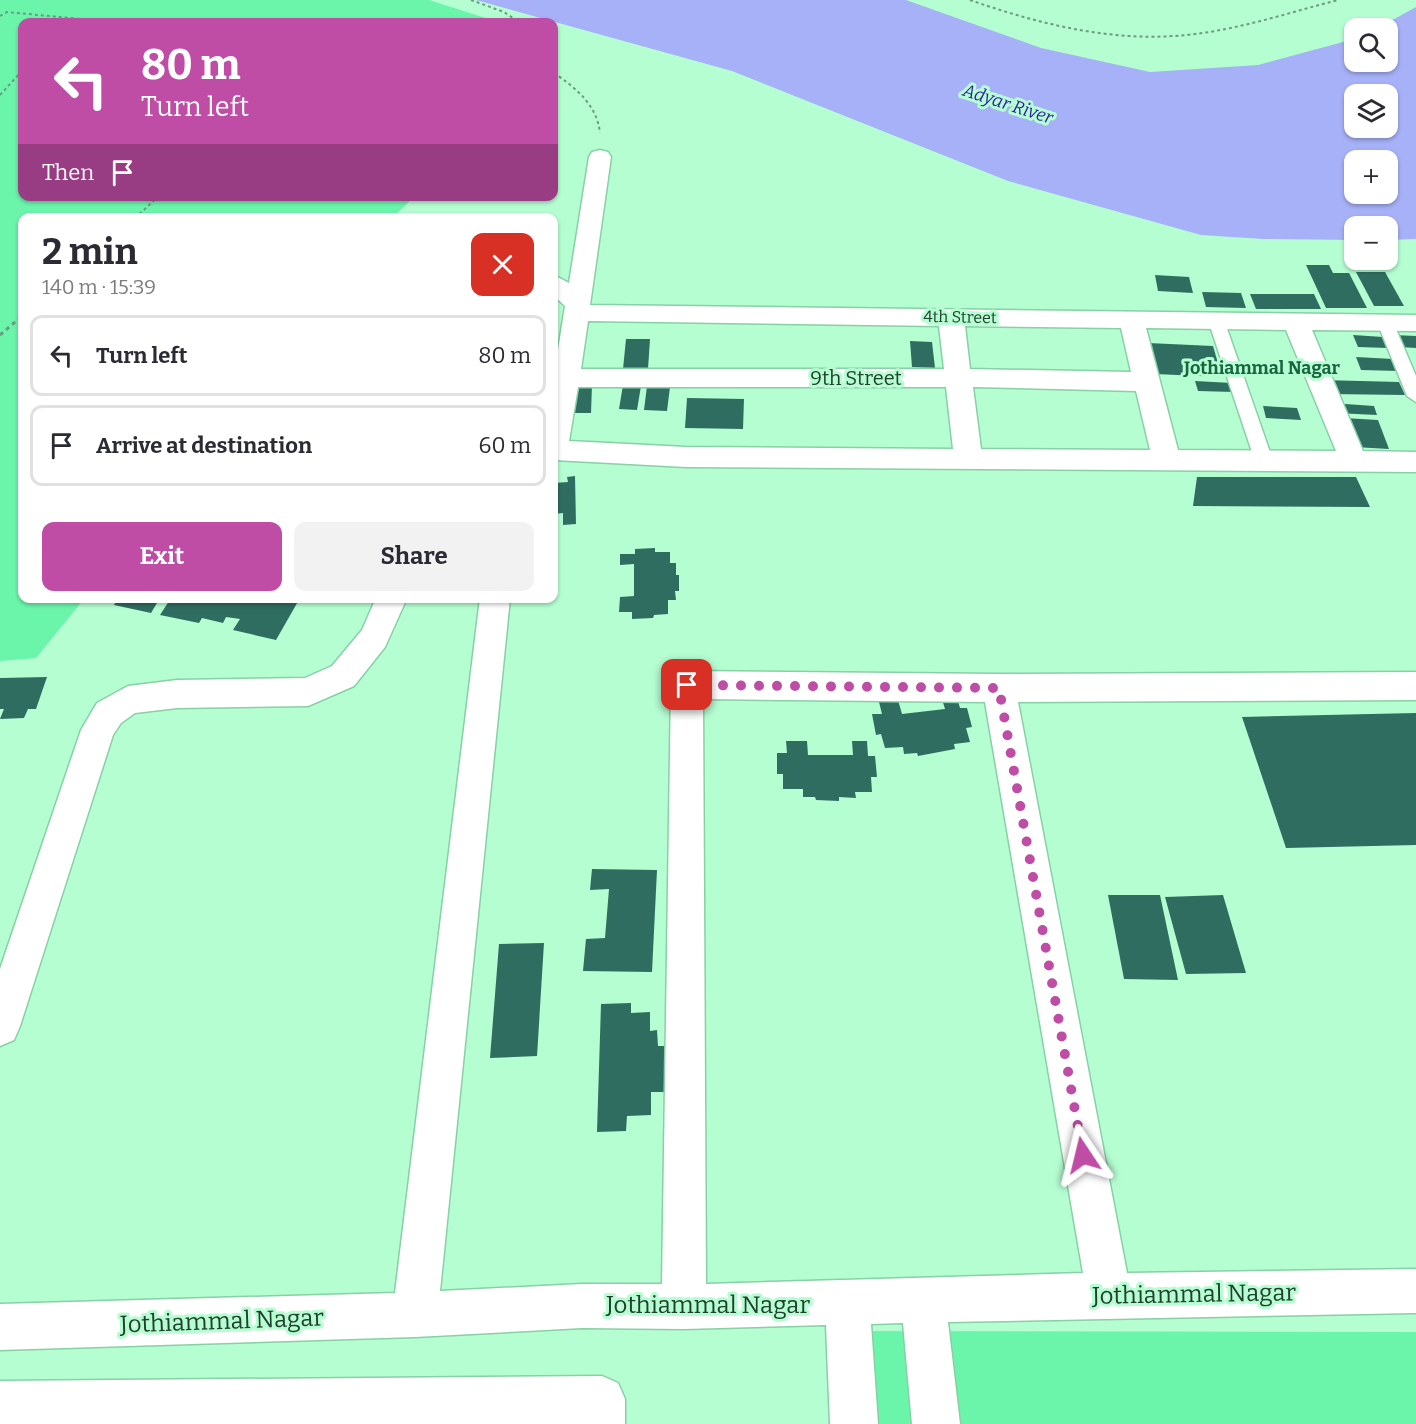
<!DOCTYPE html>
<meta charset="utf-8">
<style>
:root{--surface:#fff;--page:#f2f2f3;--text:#2b2b33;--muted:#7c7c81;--line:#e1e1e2;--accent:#bf4ca5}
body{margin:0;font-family:Bitter,serif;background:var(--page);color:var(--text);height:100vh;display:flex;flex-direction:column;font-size:22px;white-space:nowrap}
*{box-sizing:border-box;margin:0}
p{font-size:20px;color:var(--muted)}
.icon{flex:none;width:33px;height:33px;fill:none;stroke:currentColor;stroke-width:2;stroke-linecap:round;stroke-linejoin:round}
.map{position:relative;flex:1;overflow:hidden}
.panel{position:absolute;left:18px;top:213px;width:540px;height:390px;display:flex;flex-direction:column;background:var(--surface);border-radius:12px;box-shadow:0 2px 4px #0004}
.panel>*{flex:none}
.top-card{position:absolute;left:18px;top:18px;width:540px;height:183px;border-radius:12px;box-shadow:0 2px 4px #0004;background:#bf4ca5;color:#fff;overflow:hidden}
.buttons{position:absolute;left:1344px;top:18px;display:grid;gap:12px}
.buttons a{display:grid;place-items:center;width:54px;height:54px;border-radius:12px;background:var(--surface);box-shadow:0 2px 4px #0004;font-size:30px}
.pin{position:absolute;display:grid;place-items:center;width:51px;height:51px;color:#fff;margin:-26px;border-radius:12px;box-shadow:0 3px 9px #0006}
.me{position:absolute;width:66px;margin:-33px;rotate:350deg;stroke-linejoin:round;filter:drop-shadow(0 0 4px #0008)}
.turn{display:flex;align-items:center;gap:21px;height:126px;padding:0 24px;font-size:27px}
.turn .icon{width:78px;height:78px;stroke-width:2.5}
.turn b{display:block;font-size:42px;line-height:51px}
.then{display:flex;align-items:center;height:57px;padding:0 24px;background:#0003;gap:12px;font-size:22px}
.round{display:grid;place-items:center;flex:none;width:63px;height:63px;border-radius:12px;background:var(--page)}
.summary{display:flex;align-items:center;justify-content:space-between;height:102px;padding:0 24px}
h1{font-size:36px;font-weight:700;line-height:45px}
.primary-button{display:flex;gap:12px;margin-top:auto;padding:12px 24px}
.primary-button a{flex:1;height:69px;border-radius:12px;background:var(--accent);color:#fff;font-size:24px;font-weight:700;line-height:69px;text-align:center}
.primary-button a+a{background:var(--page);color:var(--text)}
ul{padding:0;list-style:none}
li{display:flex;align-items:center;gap:18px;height:81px;margin:0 12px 9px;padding:0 12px;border:3px solid var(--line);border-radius:12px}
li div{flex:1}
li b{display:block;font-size:22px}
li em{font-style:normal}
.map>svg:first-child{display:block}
.green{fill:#6bf5ab}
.water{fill:#a7b1f8;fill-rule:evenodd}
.building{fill:#2f6d60}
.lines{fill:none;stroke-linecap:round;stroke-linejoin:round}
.service-casing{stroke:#88d0a5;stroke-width:3}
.minor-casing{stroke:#88d0a5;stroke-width:3}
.path-far1{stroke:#6a9c7e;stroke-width:2;stroke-dasharray:3 3;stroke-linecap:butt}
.path{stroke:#6a9c7e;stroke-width:3;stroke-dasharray:4 4;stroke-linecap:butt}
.service{fill:#fff;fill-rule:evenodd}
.minor{fill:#fff;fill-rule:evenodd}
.route{stroke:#bf4ca5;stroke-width:10;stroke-dasharray:0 18}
.labels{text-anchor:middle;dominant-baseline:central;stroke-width:6;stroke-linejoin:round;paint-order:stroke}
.far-street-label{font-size:16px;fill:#23402f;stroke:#b5fed2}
.far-water-label{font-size:18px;font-style:italic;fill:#321ea6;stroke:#b5fed2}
.far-neighbourhood-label{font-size:18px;font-weight:bold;fill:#196540;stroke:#b5fed2}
.street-label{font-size:20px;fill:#23402f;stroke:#b5fed2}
.near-street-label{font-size:24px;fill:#23402f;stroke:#b5fed2}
</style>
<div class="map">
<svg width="1416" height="1424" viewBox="0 0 1416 1424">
<rect width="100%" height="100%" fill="#b5fed2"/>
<g class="green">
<polygon points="0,0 429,0 498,22 22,22 22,196 414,197 393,217 22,218 22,598 84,599 36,658 0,661"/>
<polygon points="862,1331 1416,1332 1416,1424 869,1424"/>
</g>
<path class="water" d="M476,0H906L1041,48L1150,72L1258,65L1354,39V62H1388V28H1378L1416,7V239L1388,240V226H1354V240L1263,239L1201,235L1008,181L732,71ZM1354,94H1388V128H1354ZM1354,160H1388V194H1354Z"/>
<g class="building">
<polygon points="1306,265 1329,265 1333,273 1349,273 1367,308 1326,308"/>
<polygon points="1356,272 1385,272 1404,306 1374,306"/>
<polygon points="1155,275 1189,277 1193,293 1158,291"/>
<polygon points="1202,292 1241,293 1246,308 1206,307"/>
<polygon points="1250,294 1314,294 1321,309 1256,309"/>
<polygon points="1353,335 1383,337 1388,348 1358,347"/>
<polygon points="1394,335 1416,336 1416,348 1399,347"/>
<polygon points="626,339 650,339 648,369 623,369"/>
<polygon points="910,341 932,342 935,368 912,367"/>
<polygon points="1148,343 1213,346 1222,377 1155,374"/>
<polygon points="1356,357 1393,359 1399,371 1361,370"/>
<polygon points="1322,380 1399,382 1405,395 1328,394"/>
<polygon points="1195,381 1232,383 1234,392 1198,391"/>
<polygon points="592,385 591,413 566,413 568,386"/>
<polygon points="623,385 641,386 637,410 619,409"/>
<polygon points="647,386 670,387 667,411 644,410"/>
<polygon points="687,398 744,399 743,429 685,428"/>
<polygon points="1331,403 1374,406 1377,415 1335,413"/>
<polygon points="1263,406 1297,408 1301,420 1266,418"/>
<polygon points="1344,418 1378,420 1389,449 1354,447"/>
<polygon points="575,476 576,524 563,525 563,513 554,514 554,483 568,482 567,477"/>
<polygon points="1197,477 1356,477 1370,507 1193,506"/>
<polygon points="655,548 655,552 670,552 670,563 676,563 676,575 679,575 679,591 675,591 676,600 668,600 668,614 654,615 653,618 632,619 632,612 619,612 620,597 634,596 634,564 620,565 620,554 635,554 635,549"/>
<polygon points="118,598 160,598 151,613 114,605"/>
<polygon points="160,598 300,598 276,640 233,630 240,619 226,617 223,623 202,618 199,623 160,615 169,601"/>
<polygon points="47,677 36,709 28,709 24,718 0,719 4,709 0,709 0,678"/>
<polygon points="956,694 960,708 967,708 972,727 966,728 970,742 954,744 955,749 918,756 917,753 904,754 903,747 885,748 881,734 876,735 872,714 882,714 879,702 898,700 902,714 945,709 941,696"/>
<polygon points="1416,713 1416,845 1286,848 1242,717"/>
<polygon points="786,741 807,741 808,755 853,755 852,741 867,741 868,756 875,756 877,777 871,777 872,792 855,792 856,798 839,797 839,801 816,800 815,797 803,797 803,789 783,789 783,774 777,774 777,753 787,753"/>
<polygon points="592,869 657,870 652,972 583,971 586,939 605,938 609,889 590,890"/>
<polygon points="1108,895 1160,895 1178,980 1124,979"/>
<polygon points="1223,895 1246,973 1186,974 1165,897"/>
<polygon points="544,943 537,1056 490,1058 499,944"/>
<polygon points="631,1003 631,1013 650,1012 650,1031 657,1030 658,1046 666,1046 667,1092 651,1092 651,1115 627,1116 626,1131 597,1132 601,1004"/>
</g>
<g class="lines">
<defs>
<g id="service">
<polygon points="1216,315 1224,320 1273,461 1270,466 1258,466 1255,461 1208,320"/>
<polygon points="1385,317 1393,322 1416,376 1416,402 1407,396 1377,322"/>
</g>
<g id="minor">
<path d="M600,150L608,152L611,157L590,305L1416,315V331L1312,330L1363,451L1416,452V472L686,467L554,460V375L565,306L554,296V275L569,283L589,157L592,152ZM588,321L939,326L944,369H581ZM965,326L1121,328L1131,372L970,369ZM1146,328L1286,330L1336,451L1178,450ZM578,387H946L953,449L686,447L569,441ZM973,387L1136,391L1150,450L981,449Z"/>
<polygon points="376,598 407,598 385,647 354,686 308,706 177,708 135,713 121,723 113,735 20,1026 14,1040 0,1046 0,969 81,730 97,703 128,686 177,680 305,678 332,666 362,630"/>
<path d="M480,598H510L440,1291L582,1284H662L671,685L676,675L687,671L999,674L1416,672V700L1018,702L1127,1273L1416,1269V1313L948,1322L960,1424H912L903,1323L871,1324L878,1424H830L826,1325L684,1329L582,1328L415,1337L0,1350V1304L395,1293ZM703,699L985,702L1083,1273L706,1284Z"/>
<polygon points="602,1376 618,1383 625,1399 625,1424 0,1424 0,1381"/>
</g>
</defs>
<use href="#service" class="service-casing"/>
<use href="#minor" class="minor-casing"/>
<g class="path-far1">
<polyline points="471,0 504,12 519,22"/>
<path d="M970,0C1042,25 1118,44 1195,34C1244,28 1291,12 1338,0"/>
<polyline points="0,16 7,12 112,22"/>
<path d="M554,73C576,88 597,105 600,133"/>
<polyline points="0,95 22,71"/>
<polyline points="135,218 159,196"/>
</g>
<polyline class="path" points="0,335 22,316"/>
<use href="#service" class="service"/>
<use href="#minor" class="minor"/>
</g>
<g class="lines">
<polyline class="route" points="687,685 999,688 1083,1155"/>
</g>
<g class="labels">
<g class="far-street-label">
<text transform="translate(960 317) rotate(1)">4th Street</text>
</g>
<g class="far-water-label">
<text transform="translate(1008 104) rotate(18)">Adyar River</text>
</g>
<g class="far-neighbourhood-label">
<text x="1262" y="368">Jothiammal Nagar</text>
</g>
<g class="street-label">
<text x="856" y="378">9th Street</text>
</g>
<g class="near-street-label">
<text transform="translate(1194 1294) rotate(-1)">Jothiammal Nagar</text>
<text x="708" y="1305">Jothiammal Nagar</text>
<text transform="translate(222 1321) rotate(-2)">Jothiammal Nagar</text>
</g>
</g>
</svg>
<div class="buttons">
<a><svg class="icon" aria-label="search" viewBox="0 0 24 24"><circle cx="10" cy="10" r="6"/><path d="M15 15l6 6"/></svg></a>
<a><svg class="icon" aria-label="layers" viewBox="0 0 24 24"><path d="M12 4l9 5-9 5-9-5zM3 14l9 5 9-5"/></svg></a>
<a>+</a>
<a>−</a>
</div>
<div class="pin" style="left:687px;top:685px;background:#d93025"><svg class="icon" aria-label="arrive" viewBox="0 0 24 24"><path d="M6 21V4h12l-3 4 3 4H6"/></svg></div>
<svg class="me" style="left:1083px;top:1155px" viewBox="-20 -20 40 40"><path d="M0-17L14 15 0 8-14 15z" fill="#bf4ca5" stroke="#fff" stroke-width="4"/></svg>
<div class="top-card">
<div class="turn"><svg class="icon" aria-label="left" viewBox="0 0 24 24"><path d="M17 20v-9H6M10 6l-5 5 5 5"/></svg><div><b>80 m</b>Turn left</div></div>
<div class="then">Then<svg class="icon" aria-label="arrive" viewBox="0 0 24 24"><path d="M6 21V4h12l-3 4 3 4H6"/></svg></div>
</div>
<section class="panel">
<div class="summary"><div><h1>2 min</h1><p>140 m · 15:39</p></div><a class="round" style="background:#d93025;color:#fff"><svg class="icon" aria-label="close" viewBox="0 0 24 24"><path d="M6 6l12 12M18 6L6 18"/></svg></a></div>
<ul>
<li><svg class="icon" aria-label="left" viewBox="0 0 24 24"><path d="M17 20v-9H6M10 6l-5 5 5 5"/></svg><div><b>Turn left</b></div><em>80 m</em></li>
<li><svg class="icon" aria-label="arrive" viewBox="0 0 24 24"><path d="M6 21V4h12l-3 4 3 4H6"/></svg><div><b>Arrive at destination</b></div><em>60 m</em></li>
</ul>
<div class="primary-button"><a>Exit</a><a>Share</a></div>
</section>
</div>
